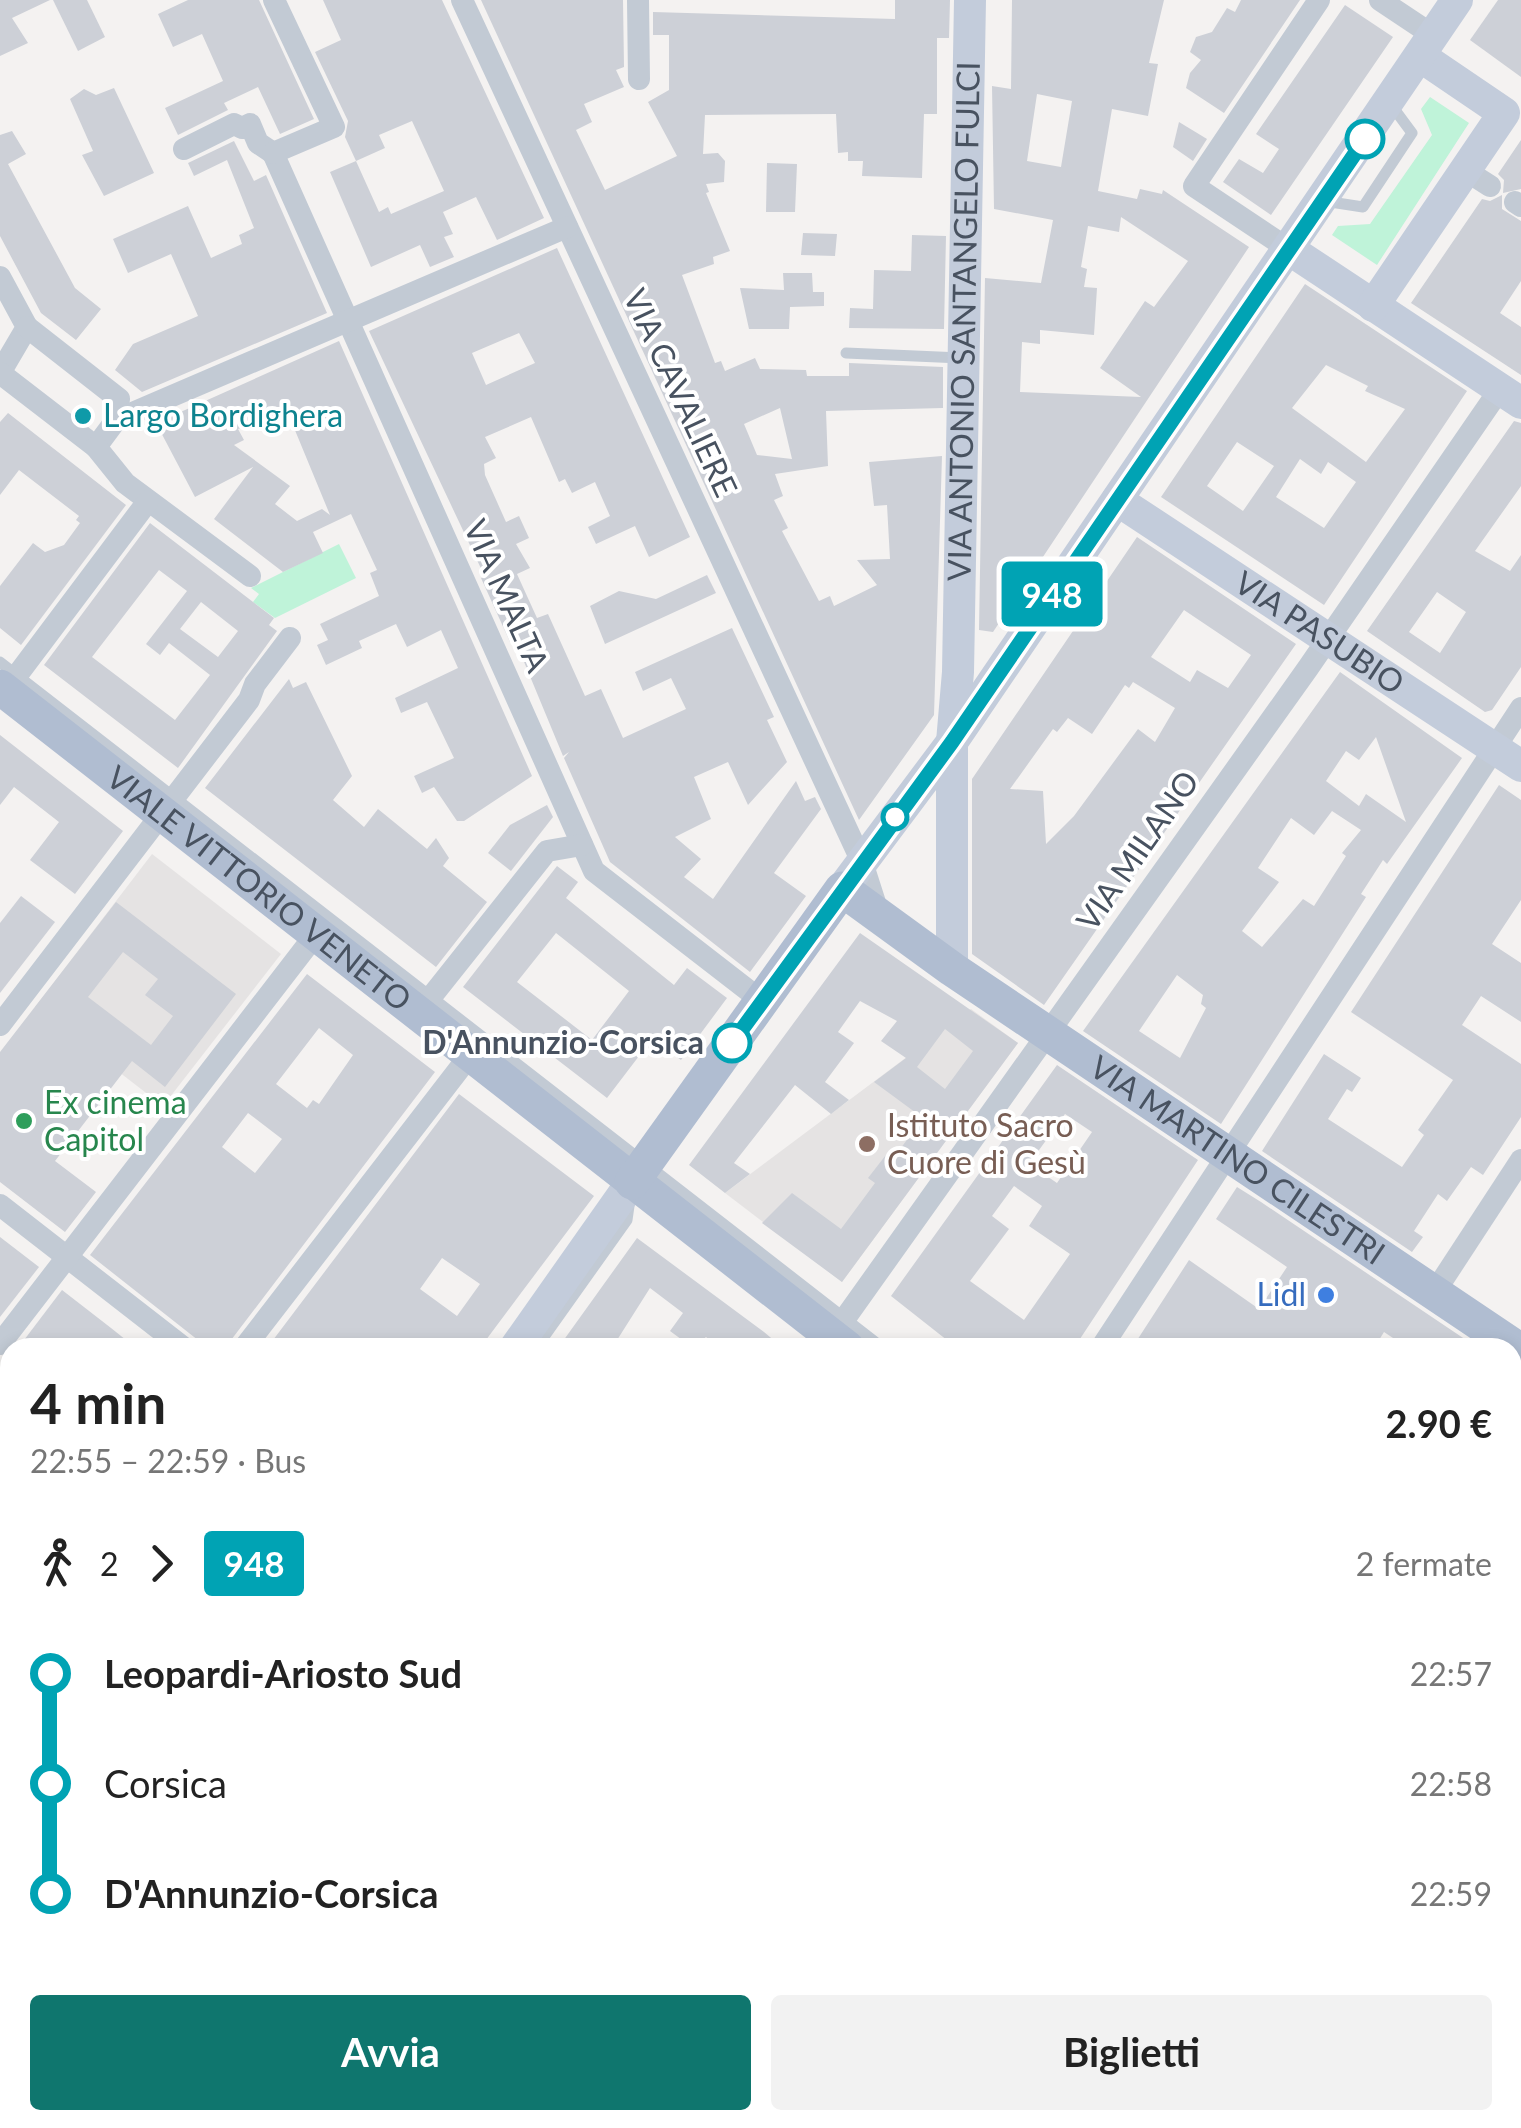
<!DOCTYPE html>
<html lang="it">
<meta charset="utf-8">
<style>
:root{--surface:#fff;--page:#f2f2f2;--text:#222;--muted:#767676;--accent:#0f766e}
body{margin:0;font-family:Lato,sans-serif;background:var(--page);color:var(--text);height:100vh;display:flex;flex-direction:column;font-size:38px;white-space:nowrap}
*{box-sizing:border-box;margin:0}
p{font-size:32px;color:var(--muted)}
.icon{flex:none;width:55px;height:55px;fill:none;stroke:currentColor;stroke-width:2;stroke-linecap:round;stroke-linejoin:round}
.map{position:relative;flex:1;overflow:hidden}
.panel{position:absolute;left:0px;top:1338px;width:1522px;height:792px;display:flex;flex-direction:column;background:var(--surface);border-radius:30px 30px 0 0;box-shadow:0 5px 15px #0003}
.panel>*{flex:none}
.badge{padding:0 20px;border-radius:8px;font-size:35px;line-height:65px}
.map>.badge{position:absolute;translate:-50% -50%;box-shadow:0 0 0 5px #fff}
.legs{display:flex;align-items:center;gap:15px;height:110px;padding:0 30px;font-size:32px}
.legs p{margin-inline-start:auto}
.headline{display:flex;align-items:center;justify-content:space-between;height:170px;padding:0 30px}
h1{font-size:55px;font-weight:700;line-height:75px}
.button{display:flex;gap:20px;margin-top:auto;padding:20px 30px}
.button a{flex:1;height:115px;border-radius:10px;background:var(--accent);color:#fff;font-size:40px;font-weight:700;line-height:115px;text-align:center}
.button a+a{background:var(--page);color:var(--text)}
ul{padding:0 30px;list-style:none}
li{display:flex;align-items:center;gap:35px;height:110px;font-size:38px}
li i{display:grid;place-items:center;width:15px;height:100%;margin:0 12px;background:currentColor}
li i::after{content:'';width:25px;height:25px;margin:-12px;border:8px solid;border-radius:50%;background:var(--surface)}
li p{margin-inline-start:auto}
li:first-child i{background:linear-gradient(#0000 50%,currentColor 0)}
li:last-child i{background:linear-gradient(currentColor 50%,#0000 0)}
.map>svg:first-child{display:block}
.education{fill:#e5e3e3}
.green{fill:#bff3d9}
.building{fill:#cdd0d7;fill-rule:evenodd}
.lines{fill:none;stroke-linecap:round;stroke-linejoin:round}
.path{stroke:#74d3b0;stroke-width:4;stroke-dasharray:8 5;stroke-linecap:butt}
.lane{stroke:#c2cad4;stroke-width:11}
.street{stroke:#c2cad4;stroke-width:22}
.secondary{stroke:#c3ccdb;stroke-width:32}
.primary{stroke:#b0bdd1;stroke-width:35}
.line-1-casing{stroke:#fff;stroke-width:22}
.line-1{stroke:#00a3b4;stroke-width:15}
.stop-1-dot{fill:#fff;stroke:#00a3b4;stroke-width:5}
.culture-dot{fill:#0f9aa8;stroke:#fff;stroke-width:4}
.leisure-dot{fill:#2e9e5b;stroke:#fff;stroke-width:4}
.education-dot{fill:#8d6e63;stroke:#fff;stroke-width:4}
.shop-dot{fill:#3f7fe0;stroke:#fff;stroke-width:4}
.labels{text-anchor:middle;stroke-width:8;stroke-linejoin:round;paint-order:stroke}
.street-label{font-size:32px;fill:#485260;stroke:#fff}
.culture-label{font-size:32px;fill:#0d838f;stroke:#fff;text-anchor:start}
.stop-label{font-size:32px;font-weight:bold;fill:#485260;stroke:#fff;text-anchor:end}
.leisure-label{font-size:32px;fill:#27864d;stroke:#fff;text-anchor:start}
.education-label{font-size:32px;fill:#785e54;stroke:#fff;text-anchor:start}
.shop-label{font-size:32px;fill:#366cbe;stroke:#fff;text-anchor:end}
</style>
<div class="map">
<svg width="1521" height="2128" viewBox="0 0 1521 2128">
<rect width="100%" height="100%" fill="#f4f2f1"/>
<g class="education">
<polygon points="152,854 281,954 163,1106 35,1007"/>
<polygon points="971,1009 1018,1043 842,1282 725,1193"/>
<polygon points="846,2120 1151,2120 1146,2128 841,2128"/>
</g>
<g class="green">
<polygon points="1430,97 1469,123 1377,265 1332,235 1338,226 1370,224 1432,135 1421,109"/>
<polygon points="339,544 356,578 275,618 253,602 259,594 251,588"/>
</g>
<g class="building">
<polygon points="0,0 50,0 12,18 28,43 0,56"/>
<polygon points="53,0 87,0 105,37 78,51"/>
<polygon points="188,0 259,0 314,119 280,134 258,87 224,103 228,110 178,135 165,108 223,81 202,34 173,47 158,14"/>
<path d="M323,0H442L544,218L497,240L476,197L443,212L453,234L444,237L454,257L430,267L420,245L371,267L330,172L356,161L345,137L348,121L315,52L341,40ZM412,121L444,191L391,214L388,207L379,212L356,161L385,148L379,135Z"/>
<path d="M481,0H623L624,67L616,70L624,87L584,104L592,122L576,130L605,190L677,156L648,102L669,90V35H653V12L895,19V0H950L949,38H937V114H924L922,178L862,176L863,161H848V152L838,153L836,114L705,115L703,154L718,153L725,161L724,182L706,184L709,192L706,193L730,251L713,257L714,264L682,275L715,363L721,361L725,371L755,358L760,369L806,370L807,376H849V363L943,367V408L826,411L828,466L775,474L783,496L774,500L788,528L782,531L819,601L830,596L834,606L877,585L857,560L890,559L887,505L874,506L869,462L942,456L934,715L859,820ZM780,408L792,459L757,455L744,424Z"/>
<path d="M1012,0H1164L1149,63L1158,64L1148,116L1112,109L1098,191L1137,199L1140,189L1162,194L1163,190L1249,247L993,632L979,630L985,278L1041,283L1053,220L994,209L992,86L1011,89ZM1037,94L1072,101L1061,167L1027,161ZM1121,217L1188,261L1154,307L1145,301L1100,368L1141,397L1020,392L1022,342L1040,344V330L1094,335L1097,288L1084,287L1087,269L1081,267L1088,226L1119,232Z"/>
<polygon points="1241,0 1300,0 1224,113 1186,88 1190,73 1201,60 1190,52 1196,37 1212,32 1227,8 1235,12"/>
<polygon points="1498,0 1521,0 1521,77 1470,40"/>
<polygon points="1345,5 1393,37 1271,215 1223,182 1239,159 1263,173 1279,149 1256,134"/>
<polygon points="114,88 154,173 104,196 82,155 93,151 70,99 84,89 96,95"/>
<polygon points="1179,122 1207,139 1193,161 1173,147"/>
<polygon points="12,131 26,154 8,164 75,288 101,309 76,340 41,313 0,236 0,135"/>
<polygon points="1521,140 1521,189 1503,193 1504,180 1498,174"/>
<polygon points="234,141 254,181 266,175 327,313 142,392 115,370 133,344 198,316 171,254 128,273 113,239 188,206 211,258 242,244 239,235 254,228 227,160 194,176 188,163"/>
<polygon points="767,163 797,164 795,212 766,212"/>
<polygon points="1502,195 1502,209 1521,221 1521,281 1500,313 1521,327 1521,375 1411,303 1482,199 1490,201"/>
<polygon points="803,233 837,234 835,256 801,255"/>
<polygon points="912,235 946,236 944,329 849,328 850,308 873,309 874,270 911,271"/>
<path d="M557,248L690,537L649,557L635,526L596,544L588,527L610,516L595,482L572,493L565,479L559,482L531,417L485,437L496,458L484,464L485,475L506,522L519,516L529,538L516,544L530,568L517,574L537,618L548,614L585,696L601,689L623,738L686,709L671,678L643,691L635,672L732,628L774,717L767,720L787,762L748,805L728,762L694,777L711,819L675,837L701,859L684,877L713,899L796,781L805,801L815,797L821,809L774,873L806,896L750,972L610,862L564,758L569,752L563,756L515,640L510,642L481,578L485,577L369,331ZM519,333L535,363L486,385L472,353Z"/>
<polygon points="783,273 812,273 813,292 824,292 824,306 790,307 789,329 749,329 740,288 784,290"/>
<path d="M1305,284L1467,391L1324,605L1161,497ZM1326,365L1368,386L1365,391L1405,409L1366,462L1292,408ZM1237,442L1274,466L1243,511L1207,486ZM1300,459L1321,474L1328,462L1356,482L1324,528L1276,497Z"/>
<path d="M339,341L532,776L464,821H457L434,787L422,793L414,776L454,758L427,702L401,713L395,698L458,668L441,630L407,647L396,624L359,641L362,648L326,665L317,645L328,640L320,624L379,596L370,573L377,570L351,514L313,532L323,553L283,572L214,519L253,467L195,497L156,423ZM276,416L281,428L292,423L330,515L322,509L297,521L275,504L290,486L234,445L244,440L238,429Z"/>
<polygon points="8,413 126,505 21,645 0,628 0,586 33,543 45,552 64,545 80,523 76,520 79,516 19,470 0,495 0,422"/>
<path d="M1514,421L1521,423V486L1475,551L1510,571L1521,555V667L1492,710L1485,712L1367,631ZM1437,592L1466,612L1440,653L1409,632Z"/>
<path d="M150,523L274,618L269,625L277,631L178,768L44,665ZM159,570L187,591L146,644L160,655L169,643L210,675L175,720L92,657ZM201,602L238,631L218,657L180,629Z"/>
<path d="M1137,537L1296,644L1044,1005L972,954V779ZM1184,610L1251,655L1228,688L1197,670L1190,682L1151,657ZM1133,682L1175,708L1155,742L1138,729L1074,816L1046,844L1043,791L1010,789L1053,729L1057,732L1068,718L1092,734L1125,685L1129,688Z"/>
<polygon points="707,575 716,593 605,644 590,606 619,591 656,599"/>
<path d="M1340,672L1462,758L1387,864L1383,860L1361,894L1366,897L1221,1124L1083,1031ZM1376,737L1406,822L1366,794L1359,806L1326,781L1346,751L1359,760ZM1332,811L1361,830L1342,853L1346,856L1314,906L1303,899L1262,947L1242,931L1279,882L1258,868L1291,818L1314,835ZM1177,975L1203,995L1201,1004L1206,1008L1180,1058L1139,1031Z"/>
<polygon points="289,679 293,688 306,682 352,776 333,800 364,827 378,809 427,849 436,838 449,858 443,866 487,902 436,967 205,788"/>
<polygon points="0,735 123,831 75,894 30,860 59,822 14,787 0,805"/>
<polygon points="1499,785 1521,800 1521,900 1492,944 1521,963 1521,1022 1481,996 1462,1025 1521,1064 1521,1117 1483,1175 1471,1167 1447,1201 1438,1194 1414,1231 1423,1237 1412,1252 1262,1151 1324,1054 1361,1078 1352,1092 1347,1089 1328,1119 1402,1167 1424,1135 1418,1130 1453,1080 1351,1012"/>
<polygon points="547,805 553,817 511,871 488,853 510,825"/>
<path d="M557,866L578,882L566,898L674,985L687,968L727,998L681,1060L652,1039L607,1098L463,987ZM556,933L629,991L592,1040L517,982Z"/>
<polygon points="21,896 55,922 0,993 0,923"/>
<path d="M116,902L236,994L165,1087L132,1061L55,1161L96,1192L65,1232L0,1182V1052ZM123,952L158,979L145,995L173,1016L151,1045L88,997Z"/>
<path d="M860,933L1018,1043L842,1282L762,1223L792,1193L841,1229L875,1183L868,1178L889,1151L895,1156L923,1118L874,1082L906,1058L881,1041L897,1021L860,1001L838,1032L854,1043L825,1082L849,1100L831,1114L795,1085L734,1163L750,1174L725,1193L689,1165ZM945,1029L973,1051L945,1089L917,1067Z"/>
<path d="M307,974L435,1072L225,1348H208L90,1255ZM319,1028L353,1055L319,1104L313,1100L307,1108L276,1084ZM248,1113L282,1139L255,1173L222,1147Z"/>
<path d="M1057,1065L1198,1160L1074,1348H957L891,1296ZM1065,1114L1092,1132L1057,1183L1029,1164ZM1014,1186L1042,1206L1029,1226L1070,1254L1024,1320L970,1281L1009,1229L992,1216Z"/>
<path d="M459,1094L594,1196L521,1293L480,1348H332L322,1340L317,1348H267ZM442,1258L480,1284L457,1316L420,1289Z"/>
<polygon points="1237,1187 1261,1202 1478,1348 1408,1348 1384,1332 1374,1348 1132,1348 1189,1260 1259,1309 1287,1267 1216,1219"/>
<polygon points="0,1237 39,1267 0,1317"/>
<polygon points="637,1238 764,1332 783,1348 719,1348 706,1337 693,1348 670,1331 683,1313 650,1288 612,1348 558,1348"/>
<polygon points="62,1290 111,1328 136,1348 18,1348"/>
</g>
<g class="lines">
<polyline class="path" points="896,2128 901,2120"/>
<g class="lane">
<polyline points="1324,201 1363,207 1412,133 1392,106"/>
<polyline points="846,353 961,358"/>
<polyline points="0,662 883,1348"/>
<polyline points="536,1348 627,1220 629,1206"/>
<polyline points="1132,2120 1144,2128"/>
</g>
<g class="street">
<polyline points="462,0 862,862 879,915"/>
<polyline points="638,0 639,79"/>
<polyline points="1380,0 1434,36"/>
<polyline points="184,149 234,124 242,128 250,124 258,143 273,153"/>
<polyline points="273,153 594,871 762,1001"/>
<polyline points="273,153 334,127 274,0"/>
<polyline points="1465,170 1490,186"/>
<polyline points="1515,202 1521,206"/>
<polyline points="1290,250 1194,186 1319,0"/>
<polyline points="0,277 27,327 0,373"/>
<polyline points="0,373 96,447 116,420 119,399 27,327"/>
<polyline points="116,420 567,227"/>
<polyline points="96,447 125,483 250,576"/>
<polyline points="0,698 148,501"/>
<polyline points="431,997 547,851 582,845"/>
<polyline points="0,1025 249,700 255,684 290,638"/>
<polyline points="0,1205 184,1348"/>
<polyline points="1434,1293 1521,1160"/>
<polyline points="0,1344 316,934"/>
<polyline points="826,1345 1308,668 1500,389"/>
<polyline points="244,1348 470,1055"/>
<polyline points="1101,1348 1521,708"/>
<polyline points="0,1542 10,1549"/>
<polyline points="0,1737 10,1737"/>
<polyline points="1512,1767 1521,1754"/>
<polyline points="307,2120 320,2128"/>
<polyline points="1326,2120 1338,2128"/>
<polyline points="264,2128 270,2120"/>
<polyline points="583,2128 589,2120"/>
<polyline points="816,2128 821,2120"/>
<polyline points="1173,2128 1178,2120"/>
<polyline points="1276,2128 1282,2120"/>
</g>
<g class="secondary">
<polyline points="1290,250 1521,403"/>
<polyline points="1373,306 1504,113 1420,56"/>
<path id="s1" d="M1117,500L1521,766"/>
<polyline points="842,889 952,742 1457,0"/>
<path id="s2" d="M952,969V742L958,672L970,0"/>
<polyline points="515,1348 632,1182"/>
<polyline points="1512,1560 1521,1556"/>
<polyline points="1512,1602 1521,1607"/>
<polyline points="0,1948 10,1949"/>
<polyline points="0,2064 10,2050"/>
</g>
<g class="primary">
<path id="s3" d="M0,687L847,1348"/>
<path id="s4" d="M632,1182L842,889L952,969L1521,1351"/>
<polyline points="1512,1695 1521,1682"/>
<polyline points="1512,1856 1521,1863"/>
<polyline points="1227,2128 1232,2120"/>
</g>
</g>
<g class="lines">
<defs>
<polyline id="line-1" points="732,1043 952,742 1365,139"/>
</defs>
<use href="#line-1" class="line-1-casing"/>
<use href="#line-1" class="line-1"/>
</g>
<g class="stop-1-dot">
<circle cx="1365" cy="139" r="18"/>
<circle cx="895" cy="817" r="12"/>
<circle cx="732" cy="1043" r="18"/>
</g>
<circle class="culture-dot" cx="83" cy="416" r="10"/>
<circle class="leisure-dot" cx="24" cy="1121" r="10"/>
<circle class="education-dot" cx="867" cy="1144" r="10"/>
<circle class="shop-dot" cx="1326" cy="1295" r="10"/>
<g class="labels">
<g class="street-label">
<text dy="11" stroke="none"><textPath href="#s2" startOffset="648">VIA ANTONIO SANTANGELO FULCI</textPath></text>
<text transform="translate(680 393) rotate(65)" y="11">VIA CAVALIERE</text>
<text transform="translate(506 596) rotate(66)" y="11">VIA MALTA</text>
<text dy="11" stroke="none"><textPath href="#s1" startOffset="242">VIA PASUBIO</textPath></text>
<text transform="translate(1138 851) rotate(-55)" y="11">VIA MILANO</text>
<text dy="11" stroke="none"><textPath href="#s3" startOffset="328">VIALE VITTORIO VENETO</textPath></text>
<text dy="11" stroke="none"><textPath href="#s4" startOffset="840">VIA MARTINO CILESTRI</textPath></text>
</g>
<g class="culture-label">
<text x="103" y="427">Largo Bordighera</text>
</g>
<g class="stop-label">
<text x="704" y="1054">D'Annunzio-Corsica</text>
</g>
<g class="leisure-label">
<text x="44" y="1114">Ex cinema<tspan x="44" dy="37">Capitol</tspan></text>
</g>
<g class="education-label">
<text x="887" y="1137">Istituto Sacro<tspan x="887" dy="37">Cuore di Gesù</tspan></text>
</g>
<g class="shop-label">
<text x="1306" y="1306">Lidl</text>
</g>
</g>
</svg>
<b class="badge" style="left:1052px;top:594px;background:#00a3b4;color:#fff">948</b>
<section class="panel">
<div class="headline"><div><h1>4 min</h1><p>22:55 – 22:59 · Bus</p></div><b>2.90 €</b></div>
<div class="legs"><svg class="icon" aria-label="walk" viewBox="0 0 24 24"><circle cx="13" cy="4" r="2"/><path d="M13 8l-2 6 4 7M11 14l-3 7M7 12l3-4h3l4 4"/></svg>2<svg class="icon" aria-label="forward" viewBox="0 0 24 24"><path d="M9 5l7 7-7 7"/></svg><b class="badge" style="background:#00a3b4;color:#fff">948</b><p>2 fermate</p></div>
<ul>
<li><i style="color:#00a3b4"></i><b>Leopardi-Ariosto Sud</b><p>22:57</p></li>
<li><i style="color:#00a3b4"></i><span>Corsica</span><p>22:58</p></li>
<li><i style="color:#00a3b4"></i><b>D'Annunzio-Corsica</b><p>22:59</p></li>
</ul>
<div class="button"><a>Avvia</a><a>Biglietti</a></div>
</section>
</div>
